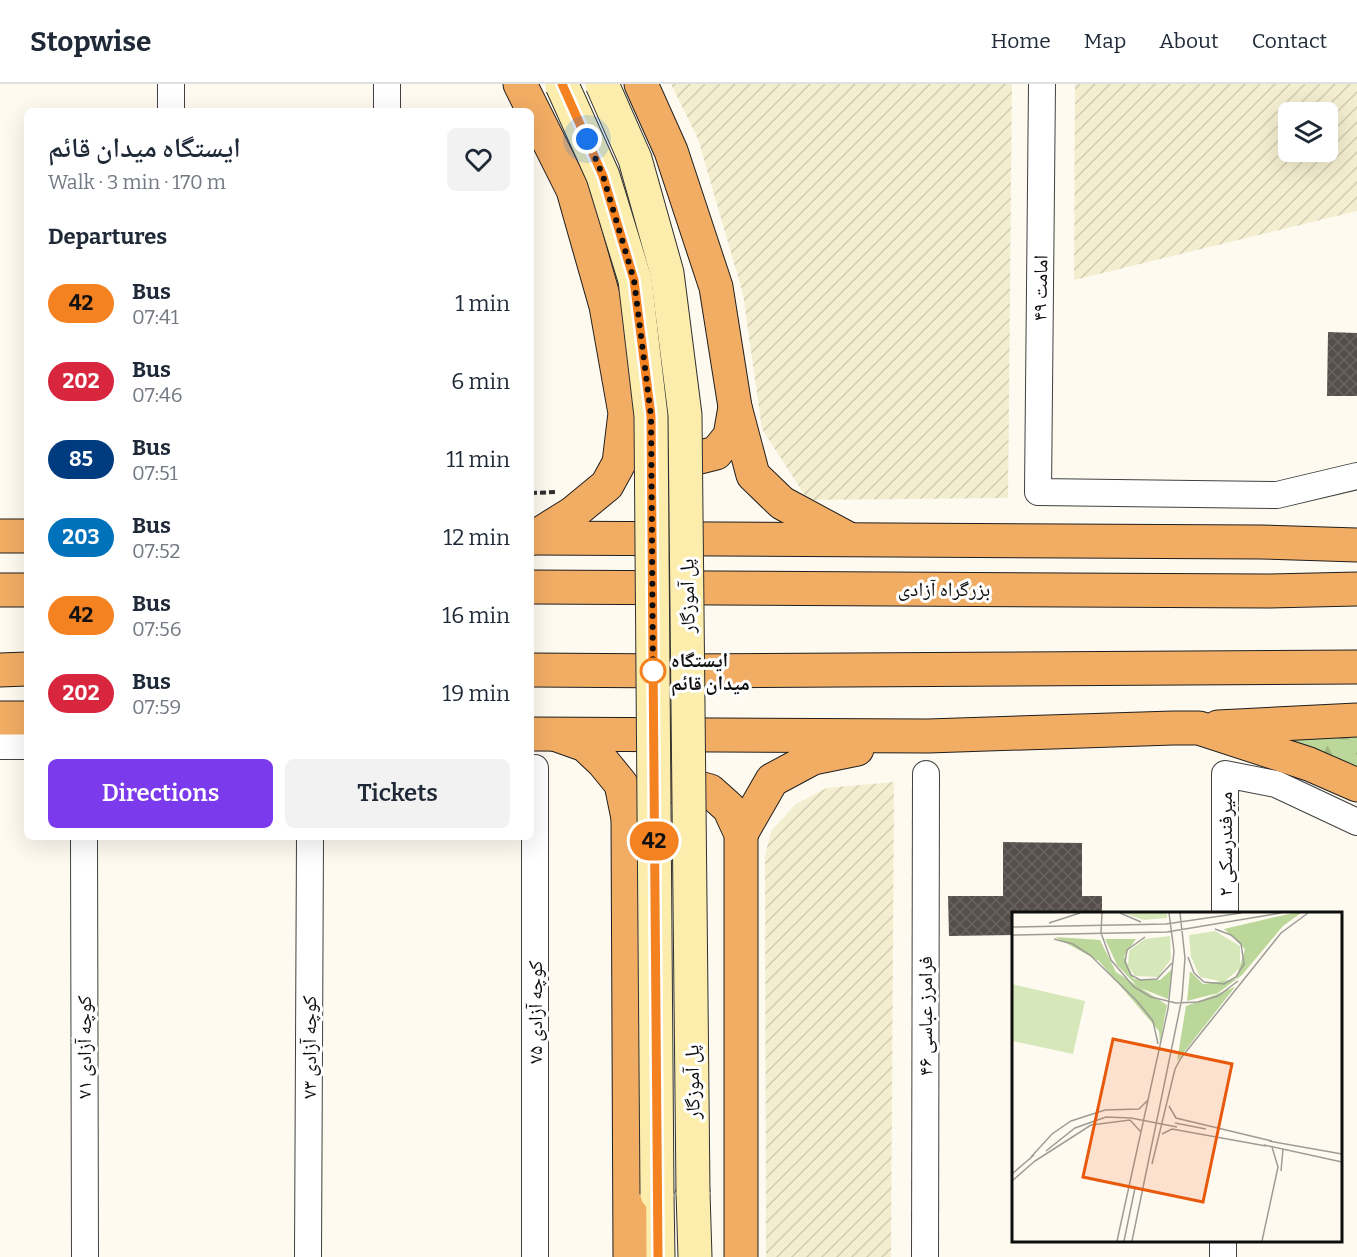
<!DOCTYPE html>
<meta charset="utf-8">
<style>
:root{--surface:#fff;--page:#f2f2f3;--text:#1f2937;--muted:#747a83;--line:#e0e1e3;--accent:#7c3aed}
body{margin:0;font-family:Bitter,"Noto Naskh Arabic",serif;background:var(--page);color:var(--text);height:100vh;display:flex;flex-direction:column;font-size:22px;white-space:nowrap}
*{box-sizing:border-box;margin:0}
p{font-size:20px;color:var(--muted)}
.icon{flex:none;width:33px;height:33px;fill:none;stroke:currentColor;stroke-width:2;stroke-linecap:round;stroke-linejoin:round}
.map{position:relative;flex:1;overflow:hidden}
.details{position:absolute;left:24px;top:24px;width:510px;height:732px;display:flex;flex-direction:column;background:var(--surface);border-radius:9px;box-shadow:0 6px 24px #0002}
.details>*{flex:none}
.badge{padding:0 12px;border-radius:20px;font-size:21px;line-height:39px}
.fabs{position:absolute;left:1278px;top:18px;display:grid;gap:12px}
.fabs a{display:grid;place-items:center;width:60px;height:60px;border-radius:9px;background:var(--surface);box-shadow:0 6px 24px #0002;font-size:30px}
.you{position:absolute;width:30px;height:30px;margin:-15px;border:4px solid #fff;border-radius:50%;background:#1a73e8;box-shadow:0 0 0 9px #1a73e833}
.map>.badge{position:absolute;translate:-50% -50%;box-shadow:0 0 0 3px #fff}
h2{padding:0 24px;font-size:22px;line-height:54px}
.round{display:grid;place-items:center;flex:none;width:63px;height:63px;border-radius:9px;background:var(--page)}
.head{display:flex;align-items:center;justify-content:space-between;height:102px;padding:0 24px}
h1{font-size:28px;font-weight:600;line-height:45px}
.action{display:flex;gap:12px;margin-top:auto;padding:12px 24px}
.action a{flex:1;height:69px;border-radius:9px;background:var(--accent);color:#fff;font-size:24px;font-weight:600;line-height:69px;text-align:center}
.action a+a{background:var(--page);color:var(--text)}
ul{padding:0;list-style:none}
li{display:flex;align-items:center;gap:18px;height:78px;padding:0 24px}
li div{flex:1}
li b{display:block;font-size:22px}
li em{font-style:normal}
li .badge{min-width:66px;font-weight:700;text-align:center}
header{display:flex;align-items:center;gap:36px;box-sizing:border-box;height:84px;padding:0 30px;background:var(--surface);border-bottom:2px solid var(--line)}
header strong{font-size:28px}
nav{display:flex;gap:33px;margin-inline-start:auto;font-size:21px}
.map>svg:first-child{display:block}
.farmland{fill:url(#farmland-furrows);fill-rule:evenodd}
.forest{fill:url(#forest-firs)}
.building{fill:url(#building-cross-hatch)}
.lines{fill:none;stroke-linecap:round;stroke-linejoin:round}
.minor-casing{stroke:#414141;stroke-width:28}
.secondary-casing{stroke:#303030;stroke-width:35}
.trunk-casing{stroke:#1f1f1f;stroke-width:35}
.path{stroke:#303030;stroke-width:4;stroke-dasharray:6 3;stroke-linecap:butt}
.minor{stroke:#fff;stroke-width:26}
.secondary{stroke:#fcedad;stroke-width:33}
.trunk{stroke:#f2ad64;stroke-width:33}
.secondary-bridge-casing{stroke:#303030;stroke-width:35;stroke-linecap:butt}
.secondary-bridge{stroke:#fcedad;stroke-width:33}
.line-casing{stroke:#fff;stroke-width:14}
.line{stroke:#f58220;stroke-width:9}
.walk{stroke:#0e0e0e;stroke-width:6;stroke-dasharray:0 10.8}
.stop-dot{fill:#fff;stroke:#f58220;stroke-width:3}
.labels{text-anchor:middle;stroke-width:6;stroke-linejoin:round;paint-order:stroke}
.street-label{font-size:20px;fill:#0e0e0e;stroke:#fff}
.stop-label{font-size:20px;font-weight:bold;fill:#0e0e0e;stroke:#fff;text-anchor:start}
.inset-road{fill:none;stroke:#9e9c96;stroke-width:1.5}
.view{fill:#e8590c;fill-opacity:0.15;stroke:#e8590c;stroke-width:3}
.inset-edge{fill:none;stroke:#0e0e0e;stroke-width:3}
</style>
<header>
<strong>Stopwise</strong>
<nav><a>Home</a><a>Map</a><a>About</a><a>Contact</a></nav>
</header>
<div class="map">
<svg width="1357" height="1173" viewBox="0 0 1357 1173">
<defs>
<pattern id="farmland-furrows" width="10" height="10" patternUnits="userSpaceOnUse" patternTransform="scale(1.5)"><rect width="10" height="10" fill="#f4eed0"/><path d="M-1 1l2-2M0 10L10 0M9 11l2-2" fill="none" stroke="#d0cbb1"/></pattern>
<pattern id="forest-firs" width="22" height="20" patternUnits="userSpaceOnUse" patternTransform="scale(1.5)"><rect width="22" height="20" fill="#bbd89a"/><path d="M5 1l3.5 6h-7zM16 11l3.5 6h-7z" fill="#a0b884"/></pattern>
<pattern id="building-cross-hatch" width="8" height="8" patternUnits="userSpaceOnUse" patternTransform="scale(1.5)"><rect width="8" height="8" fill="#564e4b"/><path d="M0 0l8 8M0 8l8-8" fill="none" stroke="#696361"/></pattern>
</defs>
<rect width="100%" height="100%" fill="#fefaf0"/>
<g class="farmland">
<polygon points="671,0 1012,0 1008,414 808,416 762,345 743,210 698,55"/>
<path d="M1075,0H1357V127L1074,196ZM1288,28H1328V68H1288Z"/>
<polygon points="894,698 891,1173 766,1173 765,772 771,747 796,720 827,704"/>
</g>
<polygon class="forest" points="1357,647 1357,684 1275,650"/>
<g class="building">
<polygon points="1328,248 1357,249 1357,312 1327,312"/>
<polygon points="1003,758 1082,759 1082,812 1102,812 1102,830 1014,830 1014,851 949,852 948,812 1003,812"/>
</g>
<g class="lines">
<defs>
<g id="minor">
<polyline points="1042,0 1038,408 1277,411 1357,392"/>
<polyline points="171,27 171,0"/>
<polyline points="387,27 387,0"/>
<polyline points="0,662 27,662"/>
<polyline points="84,753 85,1173"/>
<polyline points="1225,830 1225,690 1276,700 1357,738"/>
<polyline points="308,1173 310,753"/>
<polyline points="535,1173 535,684"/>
<polyline points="925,1173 926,690"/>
<polyline points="1223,1173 1223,1156"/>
</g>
<g id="secondary">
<polyline points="693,1108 695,1173"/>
<polyline points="657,1110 658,1173"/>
</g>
<g id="trunk">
<polyline points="520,0 573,106 606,222 625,329 619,379 607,401 573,429 533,454"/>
<polyline points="641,0 671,67 716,203 735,323 753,391 782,419 847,454"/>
<polyline points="630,354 641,368 667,376 692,375 716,369 730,352 735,323"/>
<polyline points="0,452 27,452"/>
<polyline points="531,454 1261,458 1357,461"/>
<polyline points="531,503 1268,507 1357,505"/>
<polyline points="0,506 27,506"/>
<polyline points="0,586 27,585"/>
<polyline points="531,586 677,587 1357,583"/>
<polyline points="0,634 27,634"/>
<polyline points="1218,643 1357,636"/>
<polyline points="531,650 928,652 1173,644 1199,644 1309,680 1357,701"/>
<polyline points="557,651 585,661 603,678 621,700 628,734 630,1173"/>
<polyline points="628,734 638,719 659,704 685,700 710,707 729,724 741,750 741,1173"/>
<polyline points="741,750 772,696 813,674 857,665"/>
</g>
</defs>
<use href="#minor" class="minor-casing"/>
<use href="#secondary" class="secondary-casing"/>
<use href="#trunk" class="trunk-casing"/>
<polyline class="path" points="531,409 556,408"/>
<use href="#minor" class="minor"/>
<use href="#secondary" class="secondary"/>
<use href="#trunk" class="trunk"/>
<defs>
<g id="secondary-bridge">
<polyline points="602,0 635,75 667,189 685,331 693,1108"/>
<polyline points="562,1 603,92 635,196 651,332 657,1110"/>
</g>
</defs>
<use href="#secondary-bridge" class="secondary-bridge-casing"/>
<use href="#secondary-bridge" class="secondary-bridge"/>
</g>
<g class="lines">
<defs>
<polyline id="line" points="562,0 603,92 634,196 651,332 658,1173"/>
</defs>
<use href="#line" class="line-casing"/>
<use href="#line" class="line"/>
<polyline class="walk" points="587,55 603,92 634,196 651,332 653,591 653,587"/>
</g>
<circle class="stop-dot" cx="653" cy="587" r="12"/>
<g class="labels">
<g class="street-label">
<text transform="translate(1040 204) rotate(-89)" y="7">امامت ۴۹</text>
<text x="944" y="512">بزرگراه آزادی</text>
<text transform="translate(687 512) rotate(-91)" y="7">پل آموزگار</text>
<text transform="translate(1225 760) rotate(-90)" y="7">میرفندرسکی ۲</text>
<text transform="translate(535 928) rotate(-90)" y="7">کوچه آزادی ۷۵</text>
<text transform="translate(925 932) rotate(-90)" y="7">فرامرز عباسی ۴۶</text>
<text transform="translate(84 963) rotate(-90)" y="7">کوچه آزادی ۷۱</text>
<text transform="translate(309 963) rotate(-90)" y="7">کوچه آزادی ۷۳</text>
<text transform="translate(692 998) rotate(-91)" y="7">پل آموزگار</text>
</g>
<g class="stop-label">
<text x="671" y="583">ایستگاه<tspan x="671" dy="23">میدان قائم</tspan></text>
</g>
</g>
<g transform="translate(1012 828)">
<rect width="330" height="330" fill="#fefaf0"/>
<path d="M111,1H155V6L132,8ZM203,19L228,34V56L212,70L188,65L179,45L177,23ZM158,24L159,47L146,65L123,64L116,53L117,39L133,27ZM0,72L73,89L61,142L0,129Z" fill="#d6e8ba"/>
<path d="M281,1H289L271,14L230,63L206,81L175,89L178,59L191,72L224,67L233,37L212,17ZM43,25L88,28L104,60L155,93L148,131L147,119L87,49ZM93,27H124L112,44L122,67L148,68L160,57L156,87L126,75L105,53ZM223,75L165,149L174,94Z" fill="#bbd89a"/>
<path class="inset-road" d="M90,1L89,21L99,48L122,75L139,85L164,91L186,90L206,84L226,69M108,1L129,10M37,11L68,1M0,15L154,12L229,1M0,23L155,20L269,1M133,25L115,38L113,50L119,63L128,68L145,67L160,51M42,27L61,32L78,43L125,89L141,109L146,132M176,45L182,61L192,70L212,72L224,65L232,52L229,32L219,23L203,17M157,194L164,206L260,229M163,211L194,217M150,222L160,217L254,234M257,229L330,242M252,233L330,250M34,239L63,216L94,205L119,206L165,215M19,245L40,222L59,209L93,198L127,197L136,188M23,249L79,213L118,208L129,220M140,252L163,157L169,146L269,21L296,1M269,259L271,237M0,262L22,243M0,269L24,248M105,329L156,97L162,39L157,1M112,329L123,276M120,329L170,86L173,46L168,1M250,329L266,255L260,235"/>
<path class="view" d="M101,127L220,152L191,290L71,265Z"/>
<rect width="330" height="330" class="inset-edge"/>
</g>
</svg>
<div class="fabs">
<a><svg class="icon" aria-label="layers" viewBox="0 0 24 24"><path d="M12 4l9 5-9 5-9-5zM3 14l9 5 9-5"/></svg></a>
</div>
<div class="you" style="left:587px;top:55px"></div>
<b class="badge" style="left:654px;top:757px;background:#f58220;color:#111">42</b>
<section class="details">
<div class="head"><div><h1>ایستگاه میدان قائم</h1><p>Walk · 3 min · 170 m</p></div><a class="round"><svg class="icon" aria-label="heart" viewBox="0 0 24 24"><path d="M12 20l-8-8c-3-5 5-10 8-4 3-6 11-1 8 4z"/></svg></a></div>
<h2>Departures</h2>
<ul>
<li><span class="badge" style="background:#f58220;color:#111">42</span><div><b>Bus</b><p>07:41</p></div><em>1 min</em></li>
<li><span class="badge" style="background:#d7263d;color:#fff">202</span><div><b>Bus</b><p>07:46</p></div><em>6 min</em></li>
<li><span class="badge" style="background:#003b80;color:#fff">85</span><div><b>Bus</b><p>07:51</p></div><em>11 min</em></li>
<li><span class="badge" style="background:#0072bc;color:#fff">203</span><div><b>Bus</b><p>07:52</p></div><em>12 min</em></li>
<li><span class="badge" style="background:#f58220;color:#111">42</span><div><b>Bus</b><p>07:56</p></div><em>16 min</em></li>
<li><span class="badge" style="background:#d7263d;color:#fff">202</span><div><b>Bus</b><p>07:59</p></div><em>19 min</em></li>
</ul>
<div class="action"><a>Directions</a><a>Tickets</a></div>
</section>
</div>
